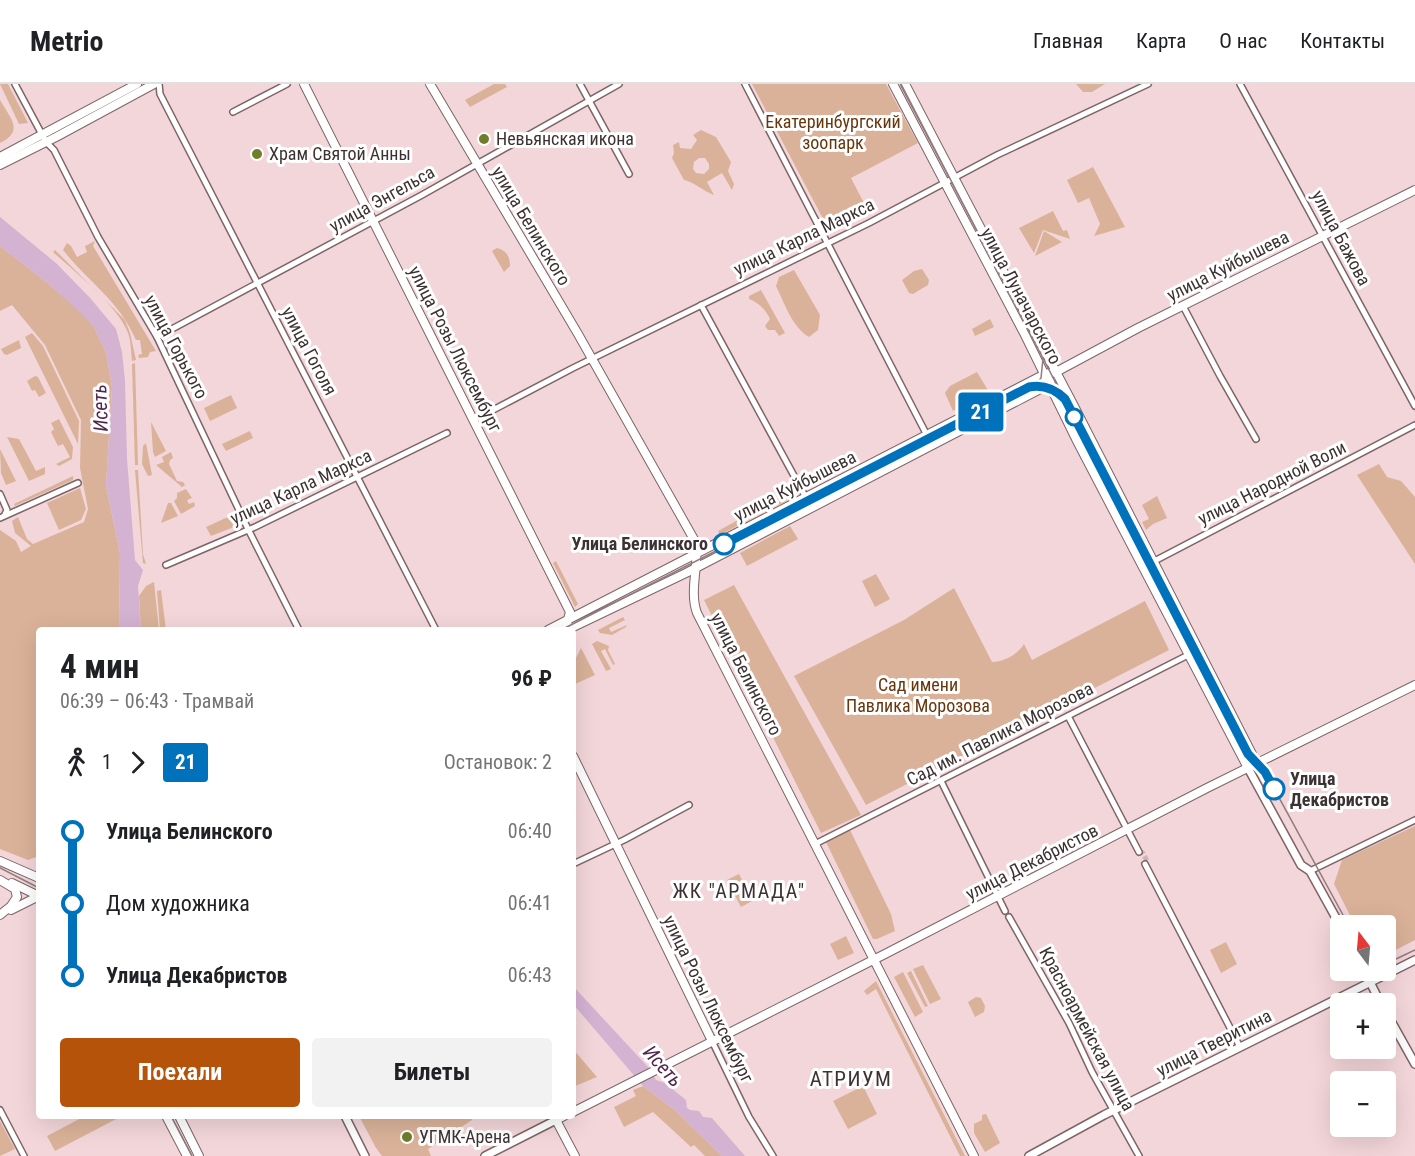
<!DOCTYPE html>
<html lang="ru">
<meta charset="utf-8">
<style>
:root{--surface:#fff;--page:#f2f2f2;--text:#202124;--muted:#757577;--line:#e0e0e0;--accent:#b45309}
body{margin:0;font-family:"Roboto Condensed",sans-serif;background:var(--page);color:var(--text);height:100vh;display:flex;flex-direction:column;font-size:22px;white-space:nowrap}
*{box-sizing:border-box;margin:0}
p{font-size:20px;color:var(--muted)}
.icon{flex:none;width:33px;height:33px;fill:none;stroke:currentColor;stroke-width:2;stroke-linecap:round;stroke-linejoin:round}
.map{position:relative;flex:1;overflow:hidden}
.side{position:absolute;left:36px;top:543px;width:540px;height:492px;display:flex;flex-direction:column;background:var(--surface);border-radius:6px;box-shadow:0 6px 24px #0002}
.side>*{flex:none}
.badge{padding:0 12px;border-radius:4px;font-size:21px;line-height:39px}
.needle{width:39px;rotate:344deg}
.controls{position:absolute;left:1330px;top:831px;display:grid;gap:12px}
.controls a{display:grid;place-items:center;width:66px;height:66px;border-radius:6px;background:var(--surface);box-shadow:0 6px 24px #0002;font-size:30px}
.map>.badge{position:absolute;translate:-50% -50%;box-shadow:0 0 0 3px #fff}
.legs{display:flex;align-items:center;gap:9px;height:66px;padding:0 24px;font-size:20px}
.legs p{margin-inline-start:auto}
.overview{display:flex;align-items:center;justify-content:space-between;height:102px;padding:0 24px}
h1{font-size:33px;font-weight:700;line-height:45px}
.primary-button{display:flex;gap:12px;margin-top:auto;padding:12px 24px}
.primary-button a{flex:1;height:69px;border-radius:6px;background:var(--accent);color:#fff;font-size:24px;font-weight:700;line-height:69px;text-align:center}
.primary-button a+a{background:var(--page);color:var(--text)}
ul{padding:0 24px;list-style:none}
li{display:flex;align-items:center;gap:21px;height:72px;font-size:22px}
li i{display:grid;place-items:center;width:9px;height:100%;margin:0 8px;background:currentColor}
li i::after{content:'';width:15px;height:15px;margin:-8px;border:4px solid;border-radius:50%;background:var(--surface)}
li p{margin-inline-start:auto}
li:first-child i{background:linear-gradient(#0000 50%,currentColor 0)}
li:last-child i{background:linear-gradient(currentColor 50%,#0000 0)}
header{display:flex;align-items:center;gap:36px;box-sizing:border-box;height:84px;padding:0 30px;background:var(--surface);border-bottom:2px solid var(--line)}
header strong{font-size:28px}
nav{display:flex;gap:33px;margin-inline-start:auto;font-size:21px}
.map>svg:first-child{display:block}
.green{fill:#dab299;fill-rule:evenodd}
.water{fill:#d4b2d2}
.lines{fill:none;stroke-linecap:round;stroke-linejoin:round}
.minor-tunnel{stroke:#cfb5b8;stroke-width:5;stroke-dasharray:5 2.5;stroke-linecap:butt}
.minor-casing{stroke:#7d6466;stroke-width:8}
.tertiary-casing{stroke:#7d6466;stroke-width:10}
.secondary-casing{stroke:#7d6466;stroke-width:10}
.minor{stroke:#fff;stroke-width:5}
.tertiary{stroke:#fff;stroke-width:7}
.secondary{stroke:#fff;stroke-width:8}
.tram{stroke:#907c7e;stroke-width:1.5}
.line-1-casing{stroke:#fff;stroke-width:14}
.line-1{stroke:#0072bc;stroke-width:9}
.poi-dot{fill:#707d2a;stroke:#fff;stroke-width:2}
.stop-1-dot{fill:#fff;stroke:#0072bc;stroke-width:3}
.labels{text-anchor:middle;stroke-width:6;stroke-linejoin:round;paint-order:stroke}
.park-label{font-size:18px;fill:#68360d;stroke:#fff}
.poi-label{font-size:18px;fill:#3d3233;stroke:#fff;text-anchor:start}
.street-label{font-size:18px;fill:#3d3233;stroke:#fff}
.stop-label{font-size:18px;font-weight:bold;fill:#3d3233;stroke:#fff;text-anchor:end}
.water-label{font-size:20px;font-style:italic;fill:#50254e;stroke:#fff}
.neighbourhood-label{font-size:20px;letter-spacing:1.5px;fill:#3d3233;stroke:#fff}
.quarter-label{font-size:21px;letter-spacing:1.5px;fill:#3d3233;stroke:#fff}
</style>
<header>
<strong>Metrio</strong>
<nav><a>Главная</a><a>Карта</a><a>О нас</a><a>Контакты</a></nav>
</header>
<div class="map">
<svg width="1415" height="1072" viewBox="0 0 1415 1072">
<rect width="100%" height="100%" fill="#f3d6d9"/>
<g class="green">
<polygon points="0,0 8,0 28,39 19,40"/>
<polygon points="494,0 505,0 507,3 470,23 465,16"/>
<polygon points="752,0 886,0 918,59 851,94 866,123 855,129 857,133 830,148"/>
<polygon points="1076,0 1105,0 1092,8 1083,8"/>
<path d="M0,16C10,34 25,47 0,59Z"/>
<path d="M701,46L716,53L731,78L728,87L734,100L732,106L722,89L707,98L714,111C703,107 696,99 684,96L672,74L674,69L673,61L679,58L680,64L691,65L697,56L693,51ZM699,74H705L709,80V85L704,90L696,89L693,85L694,78Z"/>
<polygon points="1093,83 1125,143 1094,152 1100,140 1089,114 1078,119 1067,96"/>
<polygon points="1053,127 1063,147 1067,146 1070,155 1043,146 1034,169 1019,144"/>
<polygon points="1044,147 1062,158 1035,172"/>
<path d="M95,157L93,162L156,267L150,268L148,273L139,274L138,271L142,270L140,256H136C118,215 89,199 63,166L67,159L71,162L77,173L87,168L85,162Z"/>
<polygon points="0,162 50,201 83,230 94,243 106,268 112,303 106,402 120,469 119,546 39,546 39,772 28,776 0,765 0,446 16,457 21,468 31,462 15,449 12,437 18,433 27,455 33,460 84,438 88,425 80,384 81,336 45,261 12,221 0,227"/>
<path d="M497,164C506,166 510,172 510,182L504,188L492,167Z"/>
<path d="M55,166L125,236L130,249L136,276L132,277C131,268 131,257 128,249C119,223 74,187 53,168Z"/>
<polygon points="922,185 929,196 928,201 913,210 909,209 902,196 914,187"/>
<path d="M794,186L820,231L818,246L809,253C792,243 785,220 776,202L779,193Z"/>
<path d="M761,206L785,249L779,252L775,246H768L765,242L770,235C765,225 759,219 749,215V212Z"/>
<polygon points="990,235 994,243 975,252 972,245"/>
<polygon points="32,249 43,262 79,337 78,360 25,253"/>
<polygon points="19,256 21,264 7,271 4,270 1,265"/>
<polygon points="135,279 138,381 135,381 132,280"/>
<polygon points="977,288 989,308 953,327 945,309 950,302"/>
<polygon points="35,292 38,293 46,309 39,313 35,306 32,307 27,297"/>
<polygon points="231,311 237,324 210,337 204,324"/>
<polygon points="59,335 73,363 72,375 59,382 56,380 70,373 63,360 58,362 51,348 54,345 51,339"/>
<polygon points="151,338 166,367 155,373 153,368"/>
<polygon points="250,347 253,354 226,367 222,360"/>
<polygon points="7,353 19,355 36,387 45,383 45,390 29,397"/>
<polygon points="146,359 152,391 148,392 142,380 143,362"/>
<polygon points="0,365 16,397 6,401 1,389"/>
<polygon points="171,368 173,374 170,376 169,380 177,397 183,398 185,401 182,403 156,381 164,378 162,373"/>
<polygon points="1379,380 1387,393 1401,397 1415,413 1415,480 1357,391"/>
<polygon points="135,386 138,386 143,470 146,480 143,479"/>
<polygon points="73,392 73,396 15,422 14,420"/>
<polygon points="80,404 86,425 81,436 59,446 47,419"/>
<polygon points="186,405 192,414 187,416 189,420 194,418 195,422 181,430 174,417 177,414 177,409"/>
<polygon points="790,407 793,410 785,418 764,427 763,423"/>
<polygon points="1157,412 1167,434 1153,440 1146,446 1142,438 1149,435 1142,421"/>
<polygon points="168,419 171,419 178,432 161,439"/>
<polygon points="749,430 752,434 720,451 718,447"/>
<polygon points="230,432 234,443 211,452 206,443"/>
<polygon points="790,442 798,455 747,482 740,469"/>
<polygon points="556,477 578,520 575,523 553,479"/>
<polygon points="876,490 890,515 875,523 862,497"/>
<polygon points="154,498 159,546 141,546 139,512 146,502"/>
<polygon points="734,501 861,731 821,749 704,516"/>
<path d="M954,504L992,578C1004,578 1018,570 1024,560L1032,576L1145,517L1169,566L866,721L794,592L904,536Z"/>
<polygon points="161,506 166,546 160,546 157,507"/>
<polygon points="623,533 625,536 609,544 611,548 627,541 626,543 612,551 600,549 598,546"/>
<polygon points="597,557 609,562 608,566 615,580 613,581 605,565 601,567 611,585 606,587 592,560"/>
<polygon points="581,564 595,591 573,601 573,580"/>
<polygon points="1415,742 1415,856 1386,871 1386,842 1355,841 1334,800 1342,776"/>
<polygon points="850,746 891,830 895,847 877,855 873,855 826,758"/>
<polygon points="739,790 752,817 741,823 727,796"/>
<polygon points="846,852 854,869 838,876 830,860"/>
<polygon points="1226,858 1237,880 1221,889 1210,866"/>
<polygon points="923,881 941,915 930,920 913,885"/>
<polygon points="911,887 928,922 925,923 907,889"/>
<polygon points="903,888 923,928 915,933 894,893"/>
<polygon points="876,897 965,1072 960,1072 876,905 867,911 864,907"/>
<polygon points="976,913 981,914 985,922 984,928 975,933 968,918"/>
<polygon points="573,965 597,993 573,1003"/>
<polygon points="643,1002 676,1027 722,1072 705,1072 694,1061 691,1063 653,1028 624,1043 614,1023 636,1012 633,1006"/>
<polygon points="863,1002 877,1030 848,1045 833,1017"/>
<polygon points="986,1030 1000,1059 985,1068 974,1049 974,1040 982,1036 982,1031"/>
<polygon points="85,1032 122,1032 55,1067 47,1052"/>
<polygon points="359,1032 471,1032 472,1036 428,1065 431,1072 382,1072 376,1064"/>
<polygon points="0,1037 15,1065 0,1072"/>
</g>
<g class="water">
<polygon points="0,133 57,180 91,215 116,245 122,268 125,297 127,375 135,476 143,486 138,502 141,546 119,546 120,469 106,402 112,303 106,268 94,243 83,231 50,201 0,162"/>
<polygon points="573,902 648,983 656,996 665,999 686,1016 687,1024 690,1026 699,1027 703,1033 712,1034 745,1072 722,1072 676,1027 643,1002 573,920"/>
</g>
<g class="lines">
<polyline class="minor-tunnel" points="1139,768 1143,769 1147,777 1145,780"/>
<defs>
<g id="minor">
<polyline points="15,0 46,58 54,66 98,153 157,253 248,445 299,546"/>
<polyline points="159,0 160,10 436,546"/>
<polyline points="580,0 629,90"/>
<polyline points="745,0 932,361"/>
<polyline points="1240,0 1415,322"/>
<polyline points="233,28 287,0"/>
<polyline points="701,221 811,423"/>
<polyline points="1183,222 1220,292 1256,355"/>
<polyline points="157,253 422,111 619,0"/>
<polyline points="474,336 573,284 869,139 997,71 1148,0"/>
<polyline points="0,410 7,426 5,430"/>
<polyline points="0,434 78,399"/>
<polyline points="166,481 255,443 447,349"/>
<polyline points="1143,483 1415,341"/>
<polyline points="1068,632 1139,768"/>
<polyline points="941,697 1005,827"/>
<polyline points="815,760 1198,566"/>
<polyline points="573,780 624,756 689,721"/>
<polyline points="1145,780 1240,963"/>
<polyline points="1310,787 1415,736"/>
<polyline points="1009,833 1069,939 1092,988 1139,1072"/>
<polyline points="712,957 749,1033 773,1072"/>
<polyline points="0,1026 24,1072"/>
</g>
<g id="tertiary">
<polyline points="1248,684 1301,781 1310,787 1341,843"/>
<polyline points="1364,886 1381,920"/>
<polyline points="1386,928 1415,980"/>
<polyline points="345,1032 365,1072"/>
<polyline points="485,1072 556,1036"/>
<polyline points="1029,1072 1104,1031 1415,876"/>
</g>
<g id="secondary">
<polyline points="304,0 570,528 565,546"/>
<path d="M430,0L578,250L696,459C699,482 689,507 697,529L974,1072"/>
<polyline points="893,0 1025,251 1078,359 1248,684"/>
<polyline points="905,0 1074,322 1252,670 1253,682"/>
<polyline points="0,73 137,0"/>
<polyline points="0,81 56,53 154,0"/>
<polyline points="548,546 1045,290 1056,288 1138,244 1415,106"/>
<polyline points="567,546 686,489 1050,300 1051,297"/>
<polyline points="573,672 712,957"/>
<polyline points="0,777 39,794"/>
<polyline points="0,796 15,805 17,813 11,822 0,831"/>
<polyline points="12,799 39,812"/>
<polyline points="11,826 39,812"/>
<polyline points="573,1028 885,870 1207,704 1415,601"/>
<polyline points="166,1032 187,1072"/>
<polyline points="179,1032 199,1072"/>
<polyline points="564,1032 556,1036 575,1072"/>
</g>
</defs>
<use href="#minor" class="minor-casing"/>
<use href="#tertiary" class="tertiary-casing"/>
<use href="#secondary" class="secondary-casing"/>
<use href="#minor" class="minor"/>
<use href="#tertiary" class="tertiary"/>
<use href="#secondary" class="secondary"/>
<g class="tram">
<polyline points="901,0 1248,670 1265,688 1349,842"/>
<polyline points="561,546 1031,306 1041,294 1043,274"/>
<polyline points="0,784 39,804"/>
<polyline points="1386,876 1396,875 1415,866"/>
<polyline points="171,1032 192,1072"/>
</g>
</g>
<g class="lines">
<defs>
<path id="line-1" d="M724,460L1029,303C1044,300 1055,305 1065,315L1248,670L1265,688L1274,705"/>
</defs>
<use href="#line-1" class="line-1-casing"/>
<use href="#line-1" class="line-1"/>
</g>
<g class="poi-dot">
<circle cx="484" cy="55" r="6"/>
<circle cx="257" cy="70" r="6"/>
<circle cx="407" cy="1053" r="6"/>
</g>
<g class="stop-1-dot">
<circle cx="1074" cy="333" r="8"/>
<circle cx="724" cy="460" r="10"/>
<circle cx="1274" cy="705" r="10"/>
</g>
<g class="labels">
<g class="park-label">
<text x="833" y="44">Екатеринбургский<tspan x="833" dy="21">зоопарк</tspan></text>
<text x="918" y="607">Сад имени<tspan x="918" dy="21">Павлика Морозова</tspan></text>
</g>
<g class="poi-label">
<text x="496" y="61">Невьянская икона</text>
<text x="269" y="76">Храм Святой Анны</text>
<text x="419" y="1059">УГМК-Арена</text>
</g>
<g class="street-label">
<text transform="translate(382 115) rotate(-29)" y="6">улица Энгельса</text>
<text transform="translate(531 142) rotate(59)" y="6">улица Белинского</text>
<text transform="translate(804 153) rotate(-26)" y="6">улица Карла Маркса</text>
<text transform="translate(1341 154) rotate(62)" y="6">улица Бажова</text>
<text transform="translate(1228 182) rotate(-27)" y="6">улица Куйбышева</text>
<text transform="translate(1021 212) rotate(62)" y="6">улица Луначарского</text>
<text transform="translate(176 263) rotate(62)" y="6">улица Горького</text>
<text transform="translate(455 265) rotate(63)" y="6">улица Розы Люксембург</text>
<text transform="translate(309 267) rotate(62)" y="6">улица Гоголя</text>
<text transform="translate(1272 399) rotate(-27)" y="6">улица Народной Воли</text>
<text transform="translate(795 402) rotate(-27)" y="6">улица Куйбышева</text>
<text transform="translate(301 403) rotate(-25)" y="6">улица Карла Маркса</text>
<text transform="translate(746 590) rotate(63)" y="6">улица Белинского</text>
<text transform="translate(1000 650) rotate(-27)" y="6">Сад им. Павлика Морозова</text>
<text transform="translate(1032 778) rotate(-27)" y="6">улица Декабристов</text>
<text transform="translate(708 915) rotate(64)" y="6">улица Розы Люксембург</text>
<text transform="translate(1087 945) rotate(62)" y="6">Красноармейская улица</text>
<text transform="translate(1214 959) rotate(-27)" y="6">улица Тверитина</text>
</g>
<g class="stop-label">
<text x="708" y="466">Улица Белинского</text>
<text x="1290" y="701" text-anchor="start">Улица<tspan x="1290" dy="21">Декабристов</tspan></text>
</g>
<g class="water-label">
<text transform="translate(100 324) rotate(-92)" y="7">Исеть</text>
<text transform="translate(663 982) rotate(48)" y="7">Исеть</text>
</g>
<g class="neighbourhood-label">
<text x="739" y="814">ЖК "АРМАДА"</text>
</g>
<g class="quarter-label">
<text x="851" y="1002">АТРИУМ</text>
</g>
</g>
</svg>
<div class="controls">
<a><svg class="needle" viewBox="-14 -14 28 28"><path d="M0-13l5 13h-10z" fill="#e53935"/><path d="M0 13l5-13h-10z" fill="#757577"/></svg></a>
<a>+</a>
<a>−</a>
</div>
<b class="badge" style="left:981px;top:328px;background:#0072bc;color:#fff">21</b>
<section class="side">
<div class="overview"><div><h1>4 мин</h1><p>06:39 – 06:43 · Трамвай</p></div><b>96 ₽</b></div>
<div class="legs"><svg class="icon" aria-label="walk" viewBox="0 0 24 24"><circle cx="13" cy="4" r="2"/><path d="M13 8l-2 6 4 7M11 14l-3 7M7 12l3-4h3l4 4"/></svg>1<svg class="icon" aria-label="forward" viewBox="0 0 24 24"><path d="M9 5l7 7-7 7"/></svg><b class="badge" style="background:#0072bc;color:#fff">21</b><p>Остановок: 2</p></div>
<ul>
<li><i style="color:#0072bc"></i><b>Улица Белинского</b><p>06:40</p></li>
<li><i style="color:#0072bc"></i><span>Дом художника</span><p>06:41</p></li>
<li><i style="color:#0072bc"></i><b>Улица Декабристов</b><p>06:43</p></li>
</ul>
<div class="primary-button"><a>Поехали</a><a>Билеты</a></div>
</section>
</div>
